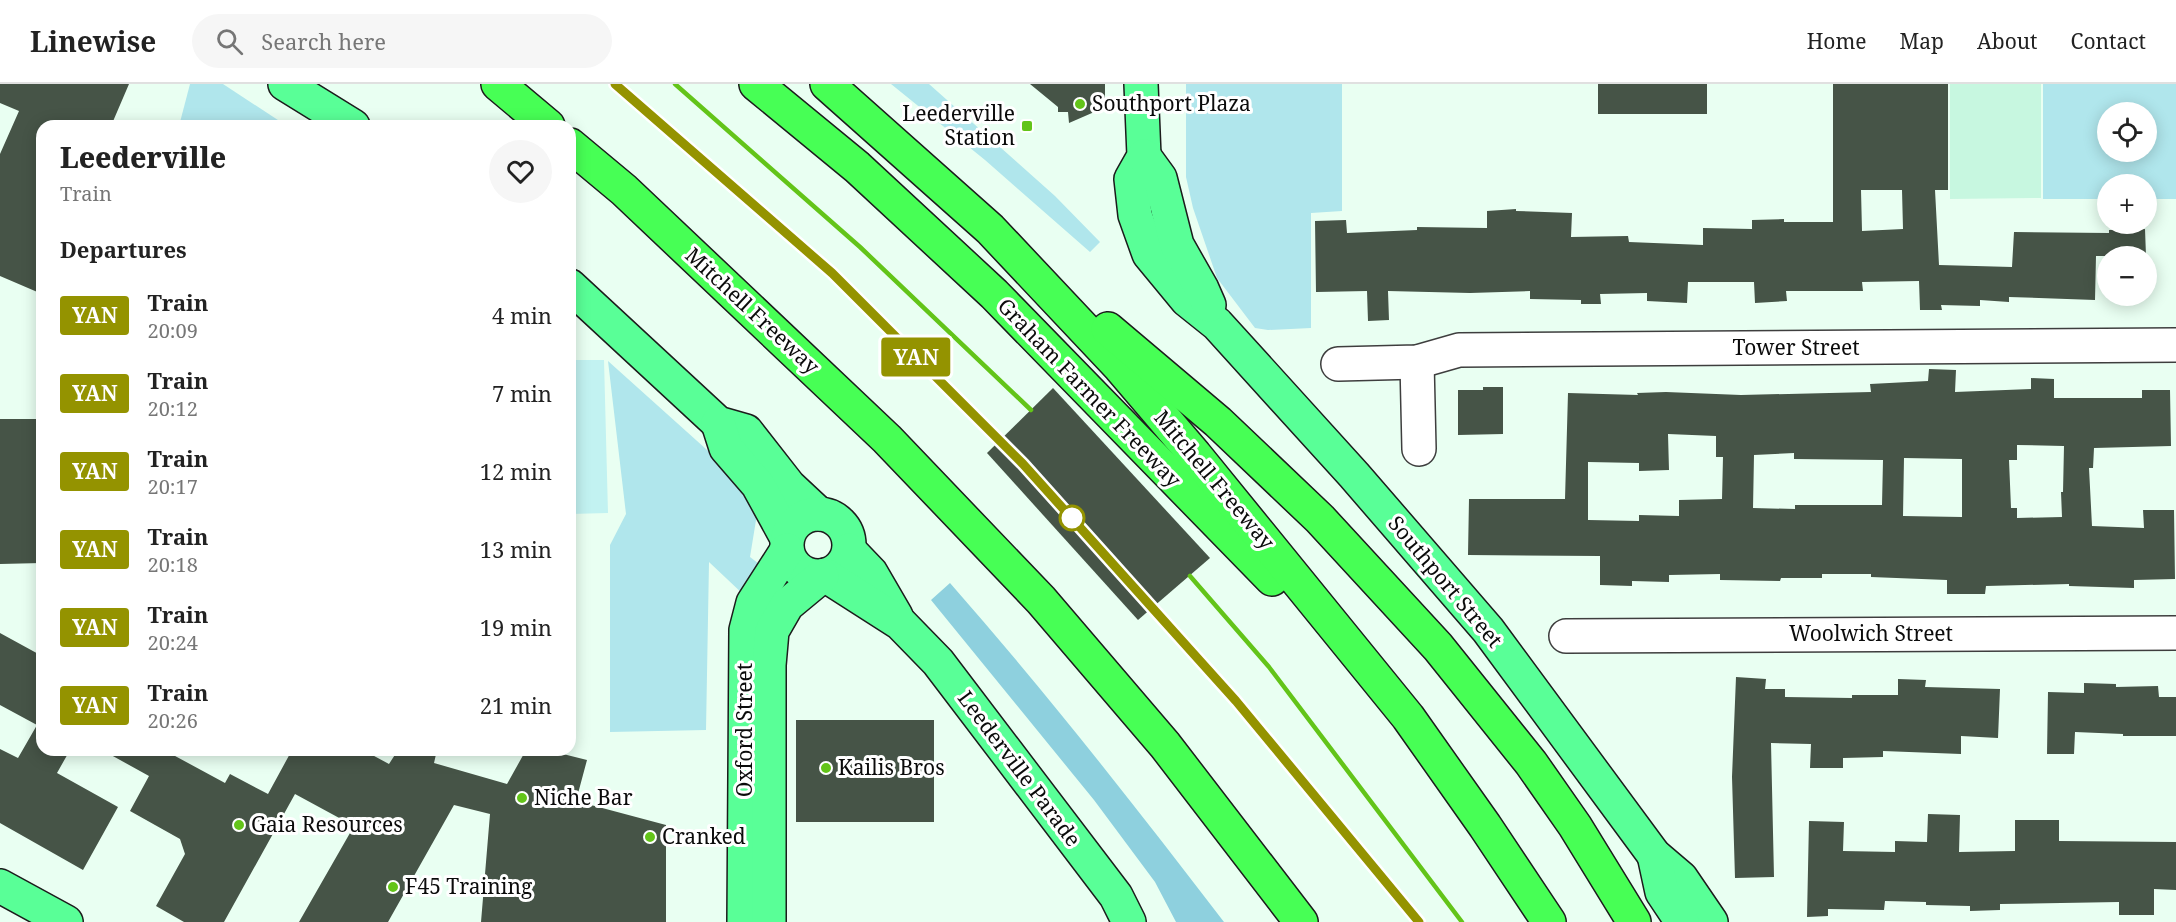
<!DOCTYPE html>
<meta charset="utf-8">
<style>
:root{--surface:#fff;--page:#f6f6f6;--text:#222;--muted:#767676;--line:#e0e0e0}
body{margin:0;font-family:"Noto Serif",serif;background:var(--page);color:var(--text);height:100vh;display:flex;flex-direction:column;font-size:22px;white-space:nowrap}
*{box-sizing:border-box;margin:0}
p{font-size:20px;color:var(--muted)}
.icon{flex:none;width:33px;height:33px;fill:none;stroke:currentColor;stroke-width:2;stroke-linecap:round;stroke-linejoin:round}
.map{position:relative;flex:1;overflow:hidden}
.drawer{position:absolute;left:36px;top:36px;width:540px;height:636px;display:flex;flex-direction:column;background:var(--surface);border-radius:18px;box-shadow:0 3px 15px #0003}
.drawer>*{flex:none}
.badge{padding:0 12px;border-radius:4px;font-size:21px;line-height:39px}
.controls{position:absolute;left:2097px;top:18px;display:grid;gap:12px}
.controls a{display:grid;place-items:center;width:60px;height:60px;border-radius:50%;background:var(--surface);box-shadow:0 3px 15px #0003;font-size:30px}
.map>.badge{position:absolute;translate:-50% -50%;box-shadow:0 0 0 3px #fff}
h2{padding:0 24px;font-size:22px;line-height:54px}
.round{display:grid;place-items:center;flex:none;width:63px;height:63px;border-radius:32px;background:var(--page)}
.overview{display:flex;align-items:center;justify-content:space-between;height:102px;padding:0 24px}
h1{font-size:28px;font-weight:800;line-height:45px}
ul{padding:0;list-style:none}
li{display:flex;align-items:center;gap:18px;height:78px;padding:0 24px}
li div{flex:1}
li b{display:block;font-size:22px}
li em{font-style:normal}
li .badge{min-width:66px;font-weight:700;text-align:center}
header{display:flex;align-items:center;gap:36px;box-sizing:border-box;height:84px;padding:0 30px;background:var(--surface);border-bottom:2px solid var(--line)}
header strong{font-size:28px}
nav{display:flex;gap:33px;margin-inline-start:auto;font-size:21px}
.search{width:420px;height:54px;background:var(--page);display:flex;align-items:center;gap:15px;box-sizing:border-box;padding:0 21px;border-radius:33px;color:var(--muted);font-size:22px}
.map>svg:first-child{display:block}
.farmland{fill:#c7f7e0}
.green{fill:#b0e6ec;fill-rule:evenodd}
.forest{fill:#8ed0de}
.pitch{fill:#c2f2f1}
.building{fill:#465447;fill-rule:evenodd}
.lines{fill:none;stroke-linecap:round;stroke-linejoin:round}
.minor-casing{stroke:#3e3e3e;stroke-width:36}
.major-casing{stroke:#1c1c1c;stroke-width:36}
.highway-casing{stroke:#1c1c1c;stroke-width:36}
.minor{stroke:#fff;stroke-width:33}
.major{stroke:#59ff97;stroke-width:33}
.highway{stroke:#47ff55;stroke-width:33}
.rail{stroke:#63c419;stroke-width:4.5}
.line-casing{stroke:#fff;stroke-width:14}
.line{stroke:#949300;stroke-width:9}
.poi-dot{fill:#63c419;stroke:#fff;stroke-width:2}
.stop-dot{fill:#fff;stroke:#949300;stroke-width:3}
.labels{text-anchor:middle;stroke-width:6;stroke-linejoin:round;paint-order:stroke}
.poi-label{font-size:21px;fill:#0b0b0b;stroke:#fff;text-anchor:start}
.street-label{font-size:21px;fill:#0b0b0b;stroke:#fff}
</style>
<header>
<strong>Linewise</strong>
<div class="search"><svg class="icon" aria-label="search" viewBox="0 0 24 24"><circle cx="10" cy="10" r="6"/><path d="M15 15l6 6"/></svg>Search here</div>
<nav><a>Home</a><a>Map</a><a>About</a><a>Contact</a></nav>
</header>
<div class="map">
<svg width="2176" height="838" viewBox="0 0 2176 838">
<rect width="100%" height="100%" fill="#e9fff2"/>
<polygon class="farmland" points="1950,0 2041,0 2041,114 1950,115"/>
<g class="green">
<polygon points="190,0 223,0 287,42 179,42"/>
<polygon points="891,0 929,0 1055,112 1100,158 1090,168 985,76"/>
<polygon points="1186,0 1342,0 1342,127 1311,129 1311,244 1268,246 1255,244 1217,194 1193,124 1186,93"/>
<path d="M2043,0H2176V115H2147L2146,100H2108L2107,115H2043ZM2146,28V68H2108V28Z"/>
<polygon points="608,277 716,374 757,430 750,473 763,483 744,511 709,478 706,646 610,648 610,461 626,430"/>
</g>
<path class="forest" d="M950,499C1046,608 1135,722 1224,838H1176L1155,798L1094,716L931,516Z"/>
<polygon class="pitch" points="570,276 604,276 608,429 570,430"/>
<g class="building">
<polygon points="0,0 129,0 111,42 42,42 42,210 0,192 0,70 19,27 0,19"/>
<polygon points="1030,0 1105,0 1105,15 1092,29 1069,39 1068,28 1058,28 1058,23"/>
<rect x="1598" y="0" width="109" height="30"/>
<path d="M1833,0H1948V106H1935L1939,181L2012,183L2014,148L2109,149V146L2145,145L2146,172H2096L2095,216L2009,213V218L1980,216V222L1941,221L1942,226H1920L1919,197L1862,198L1863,207H1786L1787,217L1755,219L1754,198H1688L1687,219L1647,217V209L1600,210L1601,220H1581V216L1530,215V207L1470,209L1388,207L1389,236L1368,237L1367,207L1316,208L1315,137L1346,136L1347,149L1417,146V143L1487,144V127L1516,125V127L1572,129L1571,153L1628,152L1629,158L1703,161V144L1752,145V136L1784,135V138H1833ZM1861,106H1902L1903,145L1862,147Z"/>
<path d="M1929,285L1956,286L1955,308L2031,305V294L2054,295V314H2142V306H2170L2171,362L2094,364L2093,384H2089L2092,442L2144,444L2143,426H2174L2175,495L2134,496V504L2069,502V500L1986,502L1985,510H1947V496L1871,493V490H1822V494H1781L1780,497L1720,496V490L1669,491V498L1632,497V502L1600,501V472L1468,471L1469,415H1565L1568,309L1638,311L1637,309L1666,308L1741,311L1871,308L1870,300L1928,297ZM1668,350L1716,352V373H1723L1722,415L1679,416V432L1639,431V437L1588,436V378L1639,379V387L1669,386ZM2017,361L2064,362L2063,408H2061L2062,433L2017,434V424H2011L2009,376H2017ZM1794,369V375L1883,376L1882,421H1795V425L1753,424L1754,371ZM1904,374L1962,375V433L1903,432Z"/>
<polygon points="1483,303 1503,303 1503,350 1458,351 1458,306 1483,306"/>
<polygon points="1053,304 1210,474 1138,536 987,369"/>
<polygon points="0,335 42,335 42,479 0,480"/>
<polygon points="0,549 42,572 42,666 70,666 57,689 118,723 83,786 0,739 0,665 18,674 37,641 0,621"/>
<polygon points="1736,593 1766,595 1765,605 1785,605 1785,613 1852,614 1852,611 1898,611 1898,595 1926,596 1925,603 2000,605 1998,654 1961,652 1961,670 1883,667 1883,673 1843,674 1843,684 1810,684 1811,660 1771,659 1774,793 1735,794 1732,693"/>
<polygon points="2084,599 2116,600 2116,603 2158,602 2159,613 2176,613 2176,652 2123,652 2123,650 2075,648 2074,670 2047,670 2048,608 2084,609"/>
<rect x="796" y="636" width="138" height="102"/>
<polygon points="102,666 164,666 225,699 230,690 268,710 292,666 363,666 389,680 398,666 437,666 434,679 507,700 526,666 547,666 587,676 576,717 666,741 666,838 481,838 490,730 454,721 388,838 299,838 354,742 295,710 224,838 184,838 156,822 185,770 180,755 130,727 149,692"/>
<polygon points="1928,730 1960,731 1959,768 2015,767 2015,736 2059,736 2059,757 2176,758 2176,806 2154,805 2154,831 2119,831 2119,818 2000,820 2000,826 1970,827 1970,822 1926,821 1926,818 1885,817 1884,826 1828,825 1828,832 1807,833 1809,737 1844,738 1843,767 1895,768 1895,757 1927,758"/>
</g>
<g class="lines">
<defs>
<g id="minor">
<polyline points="1417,278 1419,365"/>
<polyline points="1338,280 1417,278 1459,266 2176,261"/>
<polyline points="1566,552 2176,549"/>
</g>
<g id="major">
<polyline points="285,0 353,42"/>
<polyline points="1141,0 1144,72 1131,95 1135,131 1149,170 1187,216 1217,240 1354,391 1488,546 1654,771 1681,794 1711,838"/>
<polyline points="1144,72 1160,94 1177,161 1202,205 1209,221"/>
<polyline points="570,202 718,339 746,347 789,402 819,430"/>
<polyline points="718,339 726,364 758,401 787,454"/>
<circle cx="818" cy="461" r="31"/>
<polyline points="849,466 871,489 896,532"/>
<polyline points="825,491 900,539 938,578 1116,812 1129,838"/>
<polyline points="1654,771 1662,808 1682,838"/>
<polyline points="0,802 66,838"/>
<polyline points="744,838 746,546 753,519 787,466"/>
<polyline points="769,838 769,581 772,547 787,521 822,492"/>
</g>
<g id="highway">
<polyline points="498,0 548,42"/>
<polyline points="756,0 857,83 994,210 1272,495"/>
<polyline points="827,0 990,145 1120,283 1195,371 1408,633 1485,742 1549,838"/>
<polyline points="570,61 624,106 887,355 1041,516 1165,661 1301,838"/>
<polyline points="1108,245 1218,338 1320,435 1438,563 1531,679 1575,742 1634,838"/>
</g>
</defs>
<use href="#minor" class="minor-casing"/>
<use href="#major" class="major-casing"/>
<use href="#highway" class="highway-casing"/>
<use href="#minor" class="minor"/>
<use href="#major" class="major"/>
<use href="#highway" class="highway"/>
<g class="rail">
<polyline points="615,0 832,189"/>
<polyline points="675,0 860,163 1031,326"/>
<polyline points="1190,492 1269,583 1462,838"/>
</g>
</g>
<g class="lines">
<defs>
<polyline id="line" points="615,0 832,189 1023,380 1236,617 1419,838"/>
</defs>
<use href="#line" class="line-casing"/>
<use href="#line" class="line"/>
</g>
<g class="poi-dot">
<circle cx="1080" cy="20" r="6"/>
<rect x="1021" y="36" width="12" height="12" rx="3"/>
<circle cx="826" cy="684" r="6"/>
<circle cx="522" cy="714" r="6"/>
<circle cx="239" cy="741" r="6"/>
<circle cx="650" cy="753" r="6"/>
<circle cx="393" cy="803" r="6"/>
</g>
<circle class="stop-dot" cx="1072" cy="434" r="12"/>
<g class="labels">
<g class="poi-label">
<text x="1092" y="27">Southport Plaza</text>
<text x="1015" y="37" text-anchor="end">Leederville<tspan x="1015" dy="24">Station</tspan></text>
<text x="838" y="691">Kailis Bros</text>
<text x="534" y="721">Niche Bar</text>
<text x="251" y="748">Gaia Resources</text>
<text x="662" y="760">Cranked</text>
<text x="405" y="810">F45 Training</text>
</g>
<g class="street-label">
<text transform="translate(752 227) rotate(43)" y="7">Mitchell Freeway</text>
<text x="1796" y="271">Tower Street</text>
<text transform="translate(1089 309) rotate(46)" y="7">Graham Farmer Freeway</text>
<text transform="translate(1214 396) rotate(50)" y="7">Mitchell Freeway</text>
<text transform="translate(1445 498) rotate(50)" y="7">Southport Street</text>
<text x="1871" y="557">Woolwich Street</text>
<text transform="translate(745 646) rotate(-90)" y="7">Oxford Street</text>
<text transform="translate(1019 685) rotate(53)" y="7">Leederville Parade</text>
</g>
</g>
</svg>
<div class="controls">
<a><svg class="icon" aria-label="locate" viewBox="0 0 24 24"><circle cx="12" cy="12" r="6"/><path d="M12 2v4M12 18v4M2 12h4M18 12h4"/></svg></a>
<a>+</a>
<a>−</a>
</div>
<b class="badge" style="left:916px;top:273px;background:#949300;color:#fff">YAN</b>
<section class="drawer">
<div class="overview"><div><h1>Leederville</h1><p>Train</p></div><a class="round"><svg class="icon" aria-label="heart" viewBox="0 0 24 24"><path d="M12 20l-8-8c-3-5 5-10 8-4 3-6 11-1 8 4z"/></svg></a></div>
<h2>Departures</h2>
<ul>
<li><span class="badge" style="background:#949300;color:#fff">YAN</span><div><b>Train</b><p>20:09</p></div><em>4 min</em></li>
<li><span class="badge" style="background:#949300;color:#fff">YAN</span><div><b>Train</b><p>20:12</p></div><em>7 min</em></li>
<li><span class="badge" style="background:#949300;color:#fff">YAN</span><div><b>Train</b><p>20:17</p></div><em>12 min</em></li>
<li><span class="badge" style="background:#949300;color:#fff">YAN</span><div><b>Train</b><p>20:18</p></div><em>13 min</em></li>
<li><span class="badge" style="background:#949300;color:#fff">YAN</span><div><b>Train</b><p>20:24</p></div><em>19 min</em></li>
<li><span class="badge" style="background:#949300;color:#fff">YAN</span><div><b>Train</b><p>20:26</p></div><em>21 min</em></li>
</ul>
</section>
</div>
